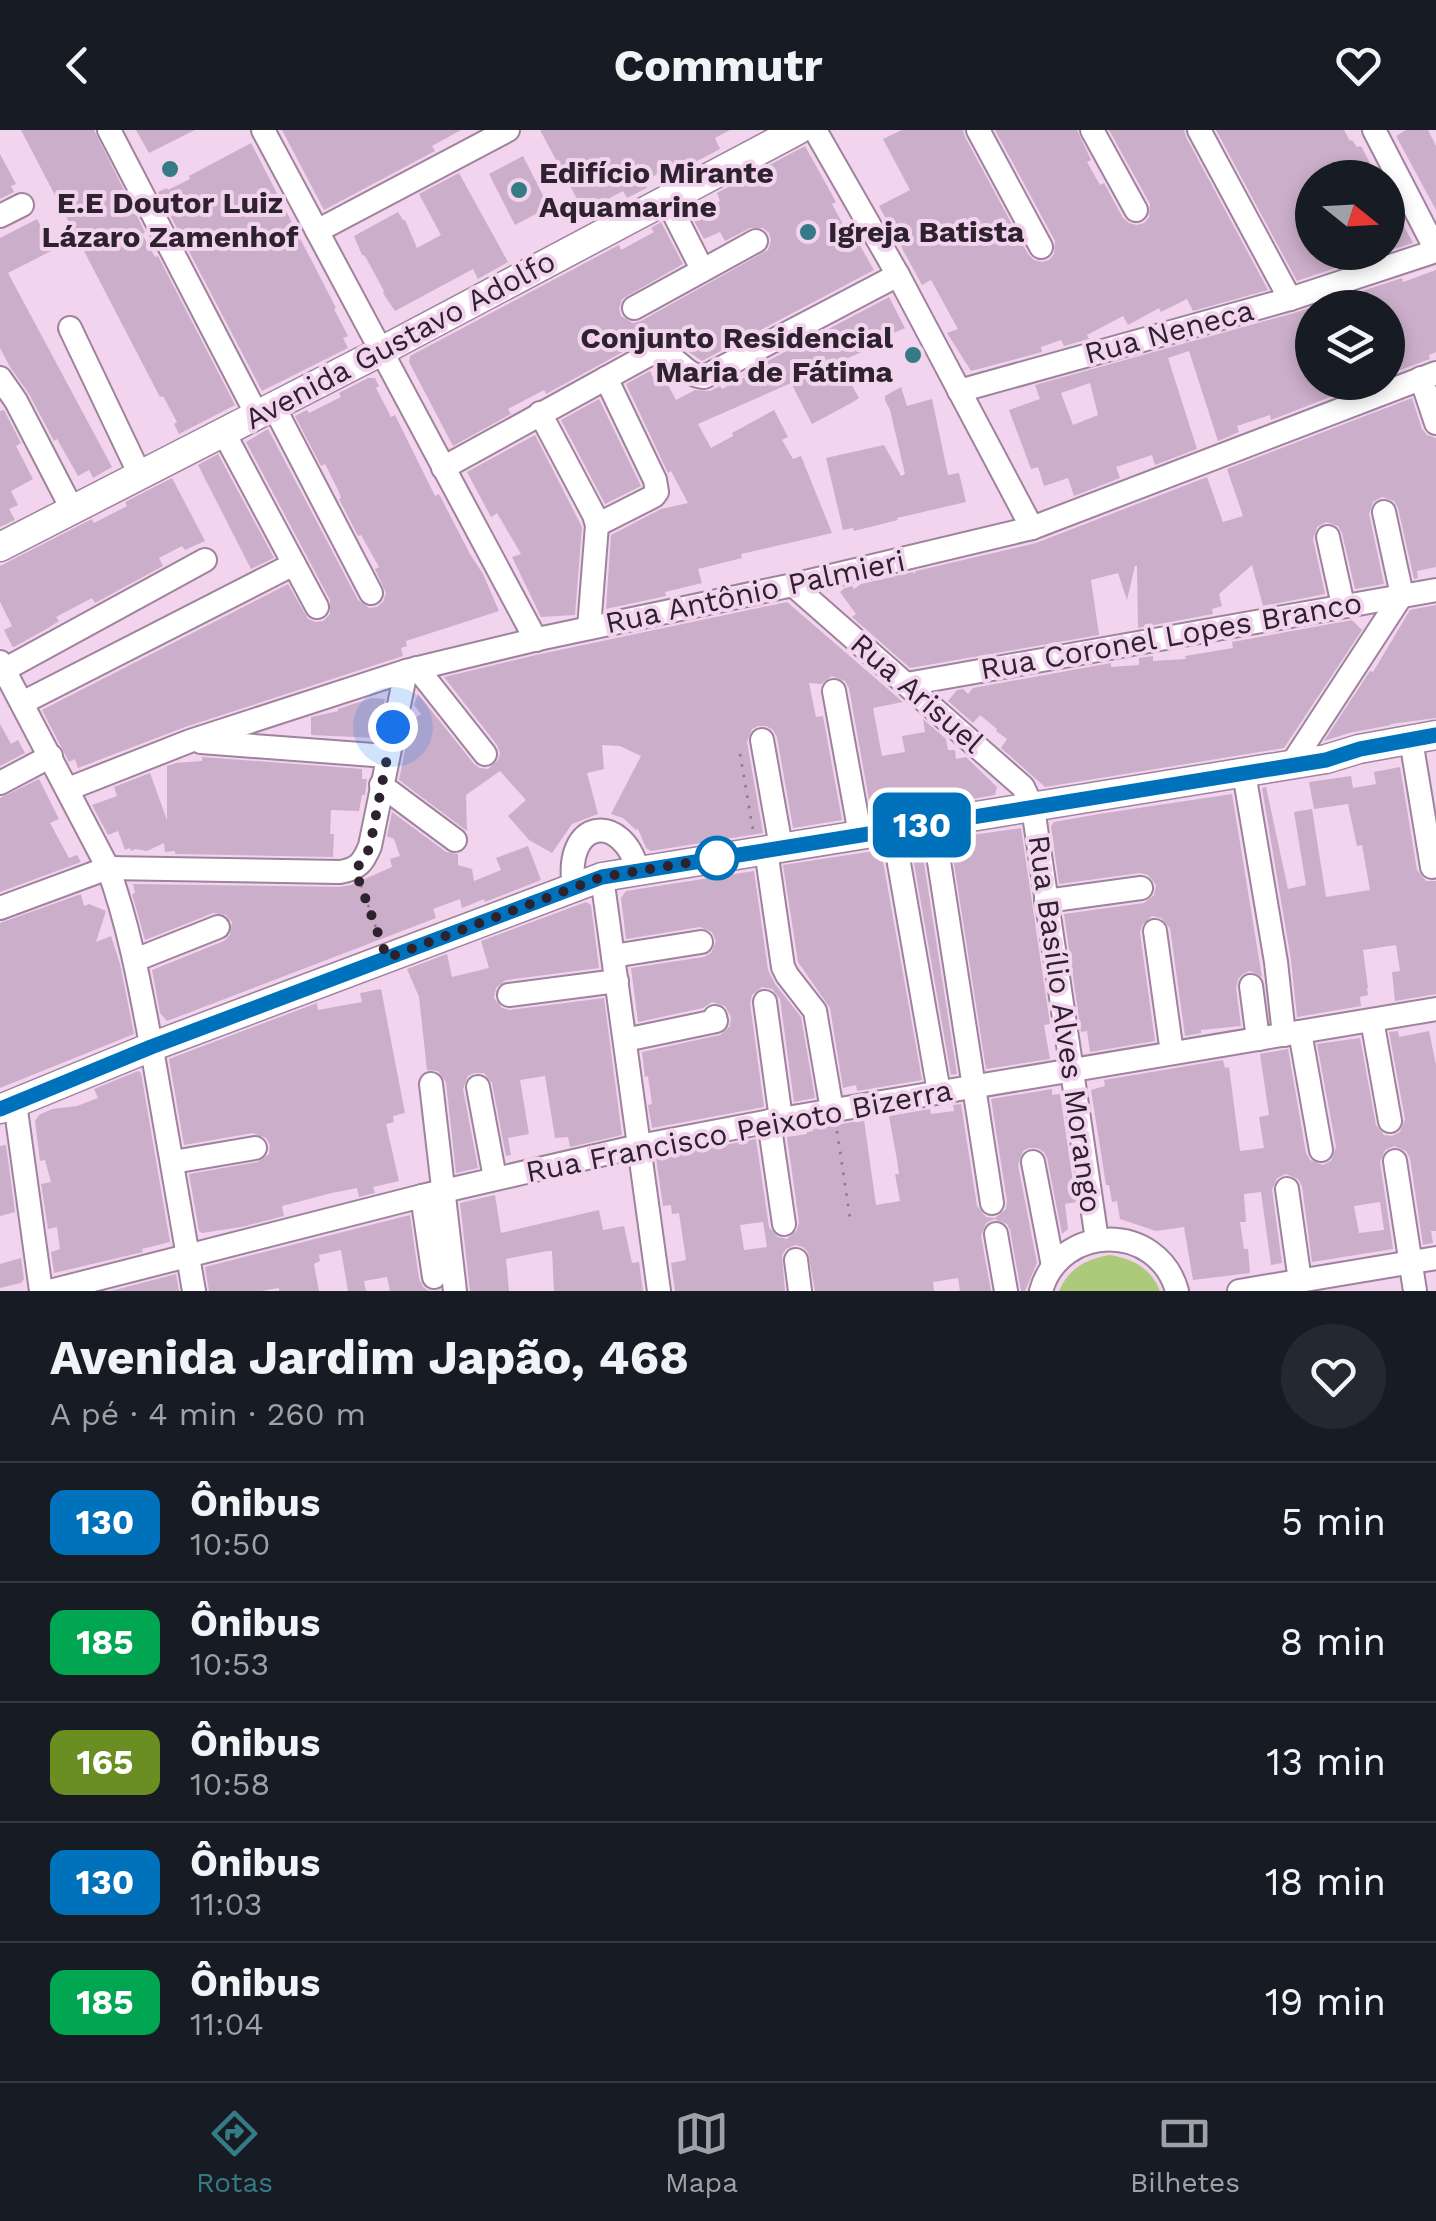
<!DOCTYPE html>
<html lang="pt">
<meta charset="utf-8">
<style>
:root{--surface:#171b24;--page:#242831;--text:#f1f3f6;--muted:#9ea1a6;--line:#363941;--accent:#347b85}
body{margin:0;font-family:"Work Sans",sans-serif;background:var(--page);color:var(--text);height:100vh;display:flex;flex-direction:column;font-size:38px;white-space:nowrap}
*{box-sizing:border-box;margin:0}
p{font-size:32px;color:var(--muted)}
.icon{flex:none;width:55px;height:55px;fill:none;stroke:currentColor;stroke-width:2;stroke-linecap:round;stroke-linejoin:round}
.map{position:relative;height:1161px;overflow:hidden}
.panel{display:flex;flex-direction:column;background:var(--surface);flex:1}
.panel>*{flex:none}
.badge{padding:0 20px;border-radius:15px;font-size:35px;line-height:65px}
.needle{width:65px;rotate:108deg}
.tools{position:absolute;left:1295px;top:30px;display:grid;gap:20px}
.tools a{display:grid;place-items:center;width:110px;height:110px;border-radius:50%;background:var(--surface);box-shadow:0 5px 15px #0003;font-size:50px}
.you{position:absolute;width:50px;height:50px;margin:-25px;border:8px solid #fff;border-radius:50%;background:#1a73e8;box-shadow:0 0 0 15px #1a73e833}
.map>.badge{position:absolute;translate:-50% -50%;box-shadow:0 0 0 5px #fff}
.round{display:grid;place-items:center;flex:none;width:105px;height:105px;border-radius:52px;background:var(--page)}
.overview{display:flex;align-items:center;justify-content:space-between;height:170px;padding:0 50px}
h1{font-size:48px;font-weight:700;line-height:75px}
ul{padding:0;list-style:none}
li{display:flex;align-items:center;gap:30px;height:120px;padding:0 50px;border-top:2px solid var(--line)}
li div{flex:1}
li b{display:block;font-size:38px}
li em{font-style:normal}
li .badge{min-width:110px;font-weight:700;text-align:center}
header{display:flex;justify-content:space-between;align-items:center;height:130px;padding:0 50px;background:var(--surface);font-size:45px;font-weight:700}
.tab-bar{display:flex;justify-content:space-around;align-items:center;height:140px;border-top:2px solid var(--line);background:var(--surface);font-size:28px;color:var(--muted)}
.tab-bar a{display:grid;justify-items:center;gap:5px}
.tab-bar .current{color:var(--accent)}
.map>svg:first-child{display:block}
.green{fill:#adc97a}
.building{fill:#cbaec9;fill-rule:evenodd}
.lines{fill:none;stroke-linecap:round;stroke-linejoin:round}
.minor-casing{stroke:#9f839d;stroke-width:26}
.major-casing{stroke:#9f839d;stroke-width:31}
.path{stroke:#8c788a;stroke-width:2.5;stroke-dasharray:2.5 8;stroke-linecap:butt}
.minor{stroke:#fff;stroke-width:22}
.major{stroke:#fff;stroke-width:28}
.line-casing{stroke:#fff;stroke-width:22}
.line{stroke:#0072bc;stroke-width:15}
.walk{stroke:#2d222d;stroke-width:10;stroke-dasharray:0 18}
.poi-dot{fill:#347b85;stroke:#f2d4ef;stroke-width:4}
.stop-dot{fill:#fff;stroke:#0072bc;stroke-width:5}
.labels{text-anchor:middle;stroke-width:8;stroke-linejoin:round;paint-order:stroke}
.poi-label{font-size:30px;font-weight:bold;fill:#2d222d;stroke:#f2d4ef;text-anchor:start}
.street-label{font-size:30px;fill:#2d222d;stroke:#f2d4ef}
</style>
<header><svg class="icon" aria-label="back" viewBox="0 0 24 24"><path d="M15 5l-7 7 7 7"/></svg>Commutr<svg class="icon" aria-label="heart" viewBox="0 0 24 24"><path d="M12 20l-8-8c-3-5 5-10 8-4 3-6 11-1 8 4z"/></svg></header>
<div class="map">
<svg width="1436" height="1161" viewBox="0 0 1436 1161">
<rect width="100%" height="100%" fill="#f2d4ef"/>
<path class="green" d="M1110,1125C1133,1129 1151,1138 1160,1161H1059C1069,1138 1086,1129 1110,1125Z"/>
<g class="building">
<polygon points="21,0 94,0 145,102 142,104 155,127 158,126 235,275 179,304 174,294 177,292 163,266 160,267"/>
<polygon points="136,0 195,0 149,23"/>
<polygon points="282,0 461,0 432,16 435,21 324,80"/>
<polygon points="540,0 730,0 715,8 720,19 682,39 679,33 657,44 644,52 647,58 627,68 623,61 584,82"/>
<polygon points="902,0 963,0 965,7 1028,124 1034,130 1042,132 1049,130 1054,124 1055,111 995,0 1077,0 1091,30 1087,32 1100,55 1104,53 1123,88 1129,93 1137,95 1144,93 1149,87 1150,74 1109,0 1184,0 1186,7 1268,160 1193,181 1187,169 1161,182 1159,178 1128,195 1123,186 1087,205 1089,209 1064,216 1061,210 1041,217 1042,222 971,241 947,203 958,199 931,150 922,155 879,76 910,60 883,9"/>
<polygon points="1216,0 1344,0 1350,11 1352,10 1357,17 1361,16 1378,48 1312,48 1312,122 1383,122 1297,151"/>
<polygon points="1406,0 1428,0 1436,16 1436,80 1396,6"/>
<polygon points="251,13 336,178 334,179 348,206 343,208 348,218 262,261 158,62 167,58 168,60 190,49 189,46"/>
<polygon points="805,16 836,72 832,74 846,100 850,98 874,140 702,231 689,222 681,207 667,211 651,209 643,211 546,264 544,260 508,279 511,284 453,316 409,232 410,226 619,115 621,120 654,102 651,98 661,92 683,134 622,169 619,179 621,186 633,193 641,191 768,120 771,110 769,103 763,98 750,98 725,111 720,102 704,109 692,87 720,71 717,63"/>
<polygon points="0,24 16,54 11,56 14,62 0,69"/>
<polygon points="523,26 549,77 515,95 489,44"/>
<polygon points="459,43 508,132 478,149 473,139 395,181 383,163 384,161 365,126 362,125 354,106 398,82 403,90 405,90 417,118 441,105 419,64"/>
<polygon points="1388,67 1413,113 1388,121"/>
<polygon points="37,89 53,120 8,143 112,337 93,348 89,340 78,346 57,309 54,311 29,264 10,237 0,218 0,108"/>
<path d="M1436,140V222L1429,225L1430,229L1390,244L1388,237V178H1312V252H1369L1271,290L1270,285L1237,296L1239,302L1218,311L1189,221L1168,228L1197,319L1155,335L1152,325L1116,337L1120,348L1074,366L1068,348L1044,356L1038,337L1031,339L1009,280L1040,269L1035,255L1294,183L1402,148L1403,152ZM1090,253L1098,285L1073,295L1061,263Z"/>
<polygon points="889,167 905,198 871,213 873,217 839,232 859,268 853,272 812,294 791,253 698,294 711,318 733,306 732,303 774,280 788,307 782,310 793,329 801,326 832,403 741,424 742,428 698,439 702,453 665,462 666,466 606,479 611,405 661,379 688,373 671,341 668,343 626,254 650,241 658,257 667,253 676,270 695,260 710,261 720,256 722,259 745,247 743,244"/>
<polygon points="368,248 375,248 379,256 376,258 391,287 395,285 435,366 439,364 470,424 483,444 499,481 406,511 407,516 401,518 403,526 185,597 78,638 75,629 69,632 42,580 288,454 308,489 316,492 323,491 330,484 330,470 246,312 268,299 358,470 369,478 377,477 383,472 386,463 375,439 379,437 361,405 358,406 339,369 341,368 338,360 325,334 321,336 295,286 307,280 309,283 341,267 339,263"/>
<polygon points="901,257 907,276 932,269 948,345 959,343 966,372 897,388 898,390 854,401 853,398 843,400 826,328 884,315 901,346 905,344 890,280 885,270 885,266"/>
<polygon points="1412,268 1422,299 1427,305 1436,308 1436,437 1417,441 1418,448 1414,449 1398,378 1394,371 1382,367 1373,372 1369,384 1384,454 1355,459 1342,403 1338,396 1326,392 1317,397 1313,409 1325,464 1263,476 1252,435 1219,464 1222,476 1212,479 1213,484 1138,498 1137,436 1135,436 1127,470 1118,443 1091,450 1099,505 910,538 852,487 856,484 840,462 845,458 852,456 854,459 861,454 913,442 914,444 916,441 1036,413 1207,347 1223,392 1243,386 1227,339"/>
<polygon points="599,269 641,356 605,374 561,290"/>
<polygon points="4,280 21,313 16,316 33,349 11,361 18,375 9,379 15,390 0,397 0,281"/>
<polygon points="535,305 582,397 575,485 541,487 512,427 521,424 497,383 491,387 467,342"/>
<polygon points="218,324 274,428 251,439 198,335"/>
<polygon points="172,348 205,411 185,420 182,416 159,428 163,436 95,473 92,468 56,487 59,491 48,498 14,517 12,516 4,500 12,496 0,472 0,436 92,389 94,393 127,376 125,372"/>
<polygon points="787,472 903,572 873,578 882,626 905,622 902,606 925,602 923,589 946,609 948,620 955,620 956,629 966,627 997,657 995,665 938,675 935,664 870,676 849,558 845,551 832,546 821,554 809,553 816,587 823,586 842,690 793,698 777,607 773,600 766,596 758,596 752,599 747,612 763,703 651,721 646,718 638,699 636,700 623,688 611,684 641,626 620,616 602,615 604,639 587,643 598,684 572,694 552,723 529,710 508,686 526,670 500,641 466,665 467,701 399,650 411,591 421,584 414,575 418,564 474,634 480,638 488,639 498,630 500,623 497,615 444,547 536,525"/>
<polygon points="1436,475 1436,588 1391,594 1391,595 1349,603 1324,611 1370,541 1373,542 1410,480"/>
<polygon points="1352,490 1362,500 1284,618 1045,657 1001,618 1007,609 996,601 997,599 980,585 973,593 948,571 957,560 963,559 968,564 973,558 1111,533 1111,537 1139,535 1139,528 1153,526 1153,531 1186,529 1185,526 1233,518 1232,512"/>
<polygon points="372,568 385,569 376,608 311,605 311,587 338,581 338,579"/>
<polygon points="0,594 11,614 18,610 25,623 0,636"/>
<polygon points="202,627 310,635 310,637 310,635 362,639 362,649 367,649 365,665 362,665 359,681 331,680 330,704 334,704 333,727 175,724 175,721 165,722 164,713 147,721 136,719 131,721 130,718 125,720 118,701 108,705 92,675 117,666 114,657 150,643 167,690 167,636 176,633 202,631"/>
<polygon points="1400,637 1417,740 1426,751 1436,751 1436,864 1395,871 1392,842 1400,841 1396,815 1363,820 1368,858 1367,858 1368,865 1360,867 1361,876 1297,887 1291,830 1262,658 1266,657 1288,759 1306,755 1294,682 1312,679 1326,767 1370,760 1362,715 1357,716 1348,674 1314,679 1309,652 1351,646 1353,658 1376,654 1374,642"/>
<polygon points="39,649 59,689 50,693 69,728 77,725 81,732 0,762 0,668"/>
<polygon points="1232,664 1262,847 1250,841 1243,844 1238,849 1236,858 1241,896 1201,900 1201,903 1185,906 1170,798 1161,788 1152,786 1142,795 1140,803 1155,911 1090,922 1087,901 1081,902 1064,784 1144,773 1154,765 1156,755 1148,745 1140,743 1059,754 1051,696 1054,692 1099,684"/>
<polygon points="392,682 446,722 458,724 458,735 472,739 474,751 501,740 496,728 528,716 541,750 485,772 484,769 462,778 460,769 433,779 436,788 167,891 160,883 152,840 224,811 230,805 232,792 226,785 213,783 145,810 132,764 135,763 133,754 340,757 351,755 392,737 390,729 400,726 394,709 387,706"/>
<polygon points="1021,698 1050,894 1044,895 1050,929 986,939 950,708"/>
<polygon points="921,714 957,944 951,945 911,716"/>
<polygon points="881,720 922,950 857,961 856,955 843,958 830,878 798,832 783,735"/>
<polygon points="754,741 768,840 775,854 801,887 815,968 794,972 780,869 772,859 762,857 752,865 750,873 764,977 652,998 648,975 652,974 648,946 645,947 642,922 720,905 730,896 731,887 725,876 712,872 703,878 638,892 631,838 704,827 711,823 716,811 712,802 700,797 626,809 621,768 626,761"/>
<polygon points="81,764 84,776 89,774 106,781 96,812 111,806 120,834 134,904 0,958 0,793"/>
<polygon points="586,772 591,775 599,838 506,850 496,858 494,868 502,878 510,880 604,868 622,1005 570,1017 568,1007 555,1008 545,946 520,950 529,1004 508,1008 511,1025 506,1026 492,953 484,943 474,943 468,946 463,959 478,1038 456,1043 446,952 438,941 427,940 419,867 407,839 447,824 452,847 489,838 481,811"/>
<polygon points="381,859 405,983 393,986 394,992 386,994 399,1051 373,1057 375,1063 359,1067 357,1058 332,1063 282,1076 284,1086 241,1097 202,1103 199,1101 189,1044 258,1032 269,1024 270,1015 266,1008 253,1003 184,1015 169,929 317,873 318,880 362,872 360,863"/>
<path d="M1398,901L1399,907L1429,901L1436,935V1101H1431L1433,1113L1423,1115L1410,1028L1406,1021L1394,1016L1385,1020L1380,1032L1393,1119L1312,1132L1302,1056L1298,1049L1286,1044L1277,1048L1272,1060L1282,1133L1271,1135L1261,1062L1244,1064L1246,1092H1240L1244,1119H1248L1250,1143L1193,1150L1184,1097L1156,1101L1120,1089L1117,1071L1112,1072L1109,1055H1106L1091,960L1105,956L1104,950L1223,930L1225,938L1229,937L1240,1021L1264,1018L1259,987L1269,985L1260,924L1288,919L1306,1023L1310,1030L1323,1035L1331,1031L1336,1017L1317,914L1360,908L1376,995L1384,1005L1392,1006L1400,1002L1405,989L1389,902ZM1380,1072L1384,1100L1359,1103L1354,1076Z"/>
<polygon points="138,941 141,943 170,1112 142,1119 143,1122 54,1143 51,1122 60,1119 57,1097 48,1099 41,1054 51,1052 45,1030 40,1031 35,991 39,985 52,979 77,976 98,968 94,959"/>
<path d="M1052,959V965L1060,964L1076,1072L1065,1074L1068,1099L1062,1104L1047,1028L1044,1022L1037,1018H1029L1023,1021L1018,1035L1037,1133L1025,1161H1021L1010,1100L1007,1094L994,1089L986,1093L981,1106L991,1161H960L958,1148L933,1152L934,1161H815L808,1122L803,1117L795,1115L786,1119L782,1125L785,1161H675L671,1133L686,1130L679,1083L672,1084L671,1075L663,1076L656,1028L756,1009L769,1097L778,1107L787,1109L797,1100L799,1092L787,1007L807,1004L806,1002L813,1001V999L864,990L876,1075L900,1071L895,1044H899L897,1030L889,986L930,979L931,984L954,981L953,975L961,974L977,1076L986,1087L995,1088L1006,1079L1007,1071L991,969ZM763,1092L767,1117L744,1120L740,1095Z"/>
<polygon points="6,1015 15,1082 0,1086 0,1016"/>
<polygon points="495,1065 501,1103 599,1080 603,1100 624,1096 632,1133 639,1132 643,1161 554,1161 552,1121 547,1121 506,1129 509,1161 470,1161 460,1073"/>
<polygon points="410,1085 419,1149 423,1157 429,1161 390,1161 387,1147 364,1151 366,1161 348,1161 341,1120 319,1125 320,1131 314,1134 319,1161 279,1161 279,1158 261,1161 209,1161 205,1137"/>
<polygon points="21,1128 24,1149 21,1153 0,1158 0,1134"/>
<polygon points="176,1144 179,1161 111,1161"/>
</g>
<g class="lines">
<defs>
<g id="minor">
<polyline points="109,0 257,285"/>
<polyline points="263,0 536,510"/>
<polyline points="815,0 898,145 1032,398"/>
<polyline points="978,0 1041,117"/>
<polyline points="1092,0 1136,80"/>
<polyline points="1199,0 1290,169"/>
<polyline points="1374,0 1436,120"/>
<polyline points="667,70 702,139"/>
<polyline points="0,86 22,75"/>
<polyline points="317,101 508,0"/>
<polyline points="634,178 756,111"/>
<polyline points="70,198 140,345"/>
<polyline points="0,248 16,271 72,379"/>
<polyline points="1421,248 1436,293"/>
<polyline points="959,261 1290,169 1436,121"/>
<polyline points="274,277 371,463"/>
<polyline points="540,283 594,385 597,395 589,498"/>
<polyline points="224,303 317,477"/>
<path d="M443,338L650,224C681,223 681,245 704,247L898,145"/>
<polyline points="597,395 654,366 657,362 655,350 606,248"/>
<polyline points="1328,407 1343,475"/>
<polyline points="793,455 1023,657 1033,678 1097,1110"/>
<path d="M0,532L108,738C130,798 141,862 153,925C167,1004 180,1082 194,1161"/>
<polyline points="417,538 485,624"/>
<polyline points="0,542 205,430"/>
<polyline points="907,554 1436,460"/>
<polyline points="834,561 860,704"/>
<polyline points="22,573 294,434"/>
<polyline points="762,610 781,717"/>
<polyline points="201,612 387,626"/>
<polyline points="1413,622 1432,737"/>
<polyline points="1291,635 1402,465 1384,382"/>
<polyline points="1244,643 1276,832 1284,905"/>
<polyline points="0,653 51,626"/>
<polyline points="381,655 455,710"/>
<polyline points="68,659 190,611 406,541 538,509 793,455 1032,398 1436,243"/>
<polyline points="933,693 992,1073"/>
<polyline points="893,699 939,962"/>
<polyline points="766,720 783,837 787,845 815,881 832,980"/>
<polyline points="602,747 659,1161"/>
<path d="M574,757C563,690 622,680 638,741"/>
<polyline points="1046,771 1141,758"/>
<path d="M0,778L108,738L340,742C358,739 363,733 370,716L406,541"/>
<polyline points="1155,801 1172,923"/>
<polyline points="613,826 701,812"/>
<polyline points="135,830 218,797"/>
<polyline points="1251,856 1258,909"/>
<polyline points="509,865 617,851"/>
<polyline points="765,872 781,989"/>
<polyline points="1372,890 1390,991"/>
<polyline points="1300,902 1321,1020"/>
<polyline points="625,910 716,891 715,887"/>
<polyline points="431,954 455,1161"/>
<polyline points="478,957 495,1048"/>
<polyline points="15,973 41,1161"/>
<polyline points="769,991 784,1094"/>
<polyline points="1395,1031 1415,1161"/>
<polyline points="173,1032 255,1018"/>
<polyline points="1033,1032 1053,1136"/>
<polyline points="1287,1059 1300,1151"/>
<polyline points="422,1066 434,1147"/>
<polyline points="996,1104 1006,1161"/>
<polyline points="796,1130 800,1161"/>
<polyline points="50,1161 422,1066 639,1016 781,989 1436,879"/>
<path d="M1041,1161C1060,1093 1158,1092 1177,1161"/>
<polyline points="1239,1161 1436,1128"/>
</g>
<g id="major">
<polyline points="0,417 372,226 798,0"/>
<polyline points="0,979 151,917 602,747 1326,629 1359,619 1436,605"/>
</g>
</defs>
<use href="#minor" class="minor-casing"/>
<use href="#major" class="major-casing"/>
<g class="path">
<polyline points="740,624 753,700"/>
<polyline points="361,755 380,809"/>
<polyline points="837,1001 850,1088"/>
</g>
<use href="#minor" class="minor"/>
<use href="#major" class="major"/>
</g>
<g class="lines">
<defs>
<polyline id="line" points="0,979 151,917 602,747 1326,630 1360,619 1436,605"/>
</defs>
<use href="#line" class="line-casing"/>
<use href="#line" class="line"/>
<polyline class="walk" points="393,597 370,716 365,728 355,740 387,828 602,747 717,728"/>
</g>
<g class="poi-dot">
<circle cx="170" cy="39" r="10"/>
<circle cx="519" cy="60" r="10"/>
<circle cx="808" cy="102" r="10"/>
<circle cx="913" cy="225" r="10"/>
</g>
<circle class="stop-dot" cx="717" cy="728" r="20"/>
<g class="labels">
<g class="poi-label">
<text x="539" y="53">Edifício Mirante<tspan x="539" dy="34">Aquamarine</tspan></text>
<text x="170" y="83" text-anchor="middle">E.E Doutor Luiz<tspan x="170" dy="34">Lázaro Zamenhof</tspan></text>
<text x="828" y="112">Igreja Batista</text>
<text x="893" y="218" text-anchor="end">Conjunto Residencial<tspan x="893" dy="34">Maria de Fátima</tspan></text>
</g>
<g class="street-label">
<text transform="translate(1169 202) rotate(-15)" y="10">Rua Neneca</text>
<text transform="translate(400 210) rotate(-28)" y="10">Avenida Gustavo Adolfo</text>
<text transform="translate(755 462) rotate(-12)" y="10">Rua Antônio Palmieri</text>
<text transform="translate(1171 506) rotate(-10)" y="10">Rua Coronel Lopes Branco</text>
<text transform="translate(917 563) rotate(41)" y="10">Rua Arisuel</text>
<text transform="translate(1065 894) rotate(82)" y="10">Rua Basílio Alves Morango</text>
<text transform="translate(739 1001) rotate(-11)" y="10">Rua Francisco Peixoto Bizerra</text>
</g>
</g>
</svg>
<div class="tools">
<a><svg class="needle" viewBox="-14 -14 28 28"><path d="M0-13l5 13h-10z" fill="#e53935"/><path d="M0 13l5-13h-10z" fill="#9ea1a6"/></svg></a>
<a><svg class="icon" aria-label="layers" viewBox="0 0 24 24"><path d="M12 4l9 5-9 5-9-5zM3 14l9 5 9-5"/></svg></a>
</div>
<div class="you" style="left:393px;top:597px"></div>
<b class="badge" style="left:922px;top:695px;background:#0072bc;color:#fff">130</b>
</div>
<section class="panel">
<div class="overview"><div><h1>Avenida Jardim Japão, 468</h1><p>A pé · 4 min · 260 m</p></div><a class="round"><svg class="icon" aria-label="heart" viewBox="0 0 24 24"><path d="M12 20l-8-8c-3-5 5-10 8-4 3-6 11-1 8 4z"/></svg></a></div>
<ul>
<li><span class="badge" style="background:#0072bc;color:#fff">130</span><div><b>Ônibus</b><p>10:50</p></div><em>5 min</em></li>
<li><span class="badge" style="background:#00a651;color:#fff">185</span><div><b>Ônibus</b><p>10:53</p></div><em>8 min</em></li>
<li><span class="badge" style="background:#6b8e23;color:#fff">165</span><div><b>Ônibus</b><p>10:58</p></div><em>13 min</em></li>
<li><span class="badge" style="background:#0072bc;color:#fff">130</span><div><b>Ônibus</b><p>11:03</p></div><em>18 min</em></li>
<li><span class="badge" style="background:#00a651;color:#fff">185</span><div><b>Ônibus</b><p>11:04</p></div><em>19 min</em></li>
</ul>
</section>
<nav class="tab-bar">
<a class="current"><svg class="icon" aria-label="directions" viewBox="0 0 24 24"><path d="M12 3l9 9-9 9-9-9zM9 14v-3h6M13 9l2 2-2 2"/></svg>Rotas</a>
<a><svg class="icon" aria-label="map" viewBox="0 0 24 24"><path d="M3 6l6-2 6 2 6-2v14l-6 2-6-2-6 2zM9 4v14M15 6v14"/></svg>Mapa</a>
<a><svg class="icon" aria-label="tickets" viewBox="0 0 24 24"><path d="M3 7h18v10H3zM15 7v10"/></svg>Bilhetes</a>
</nav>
